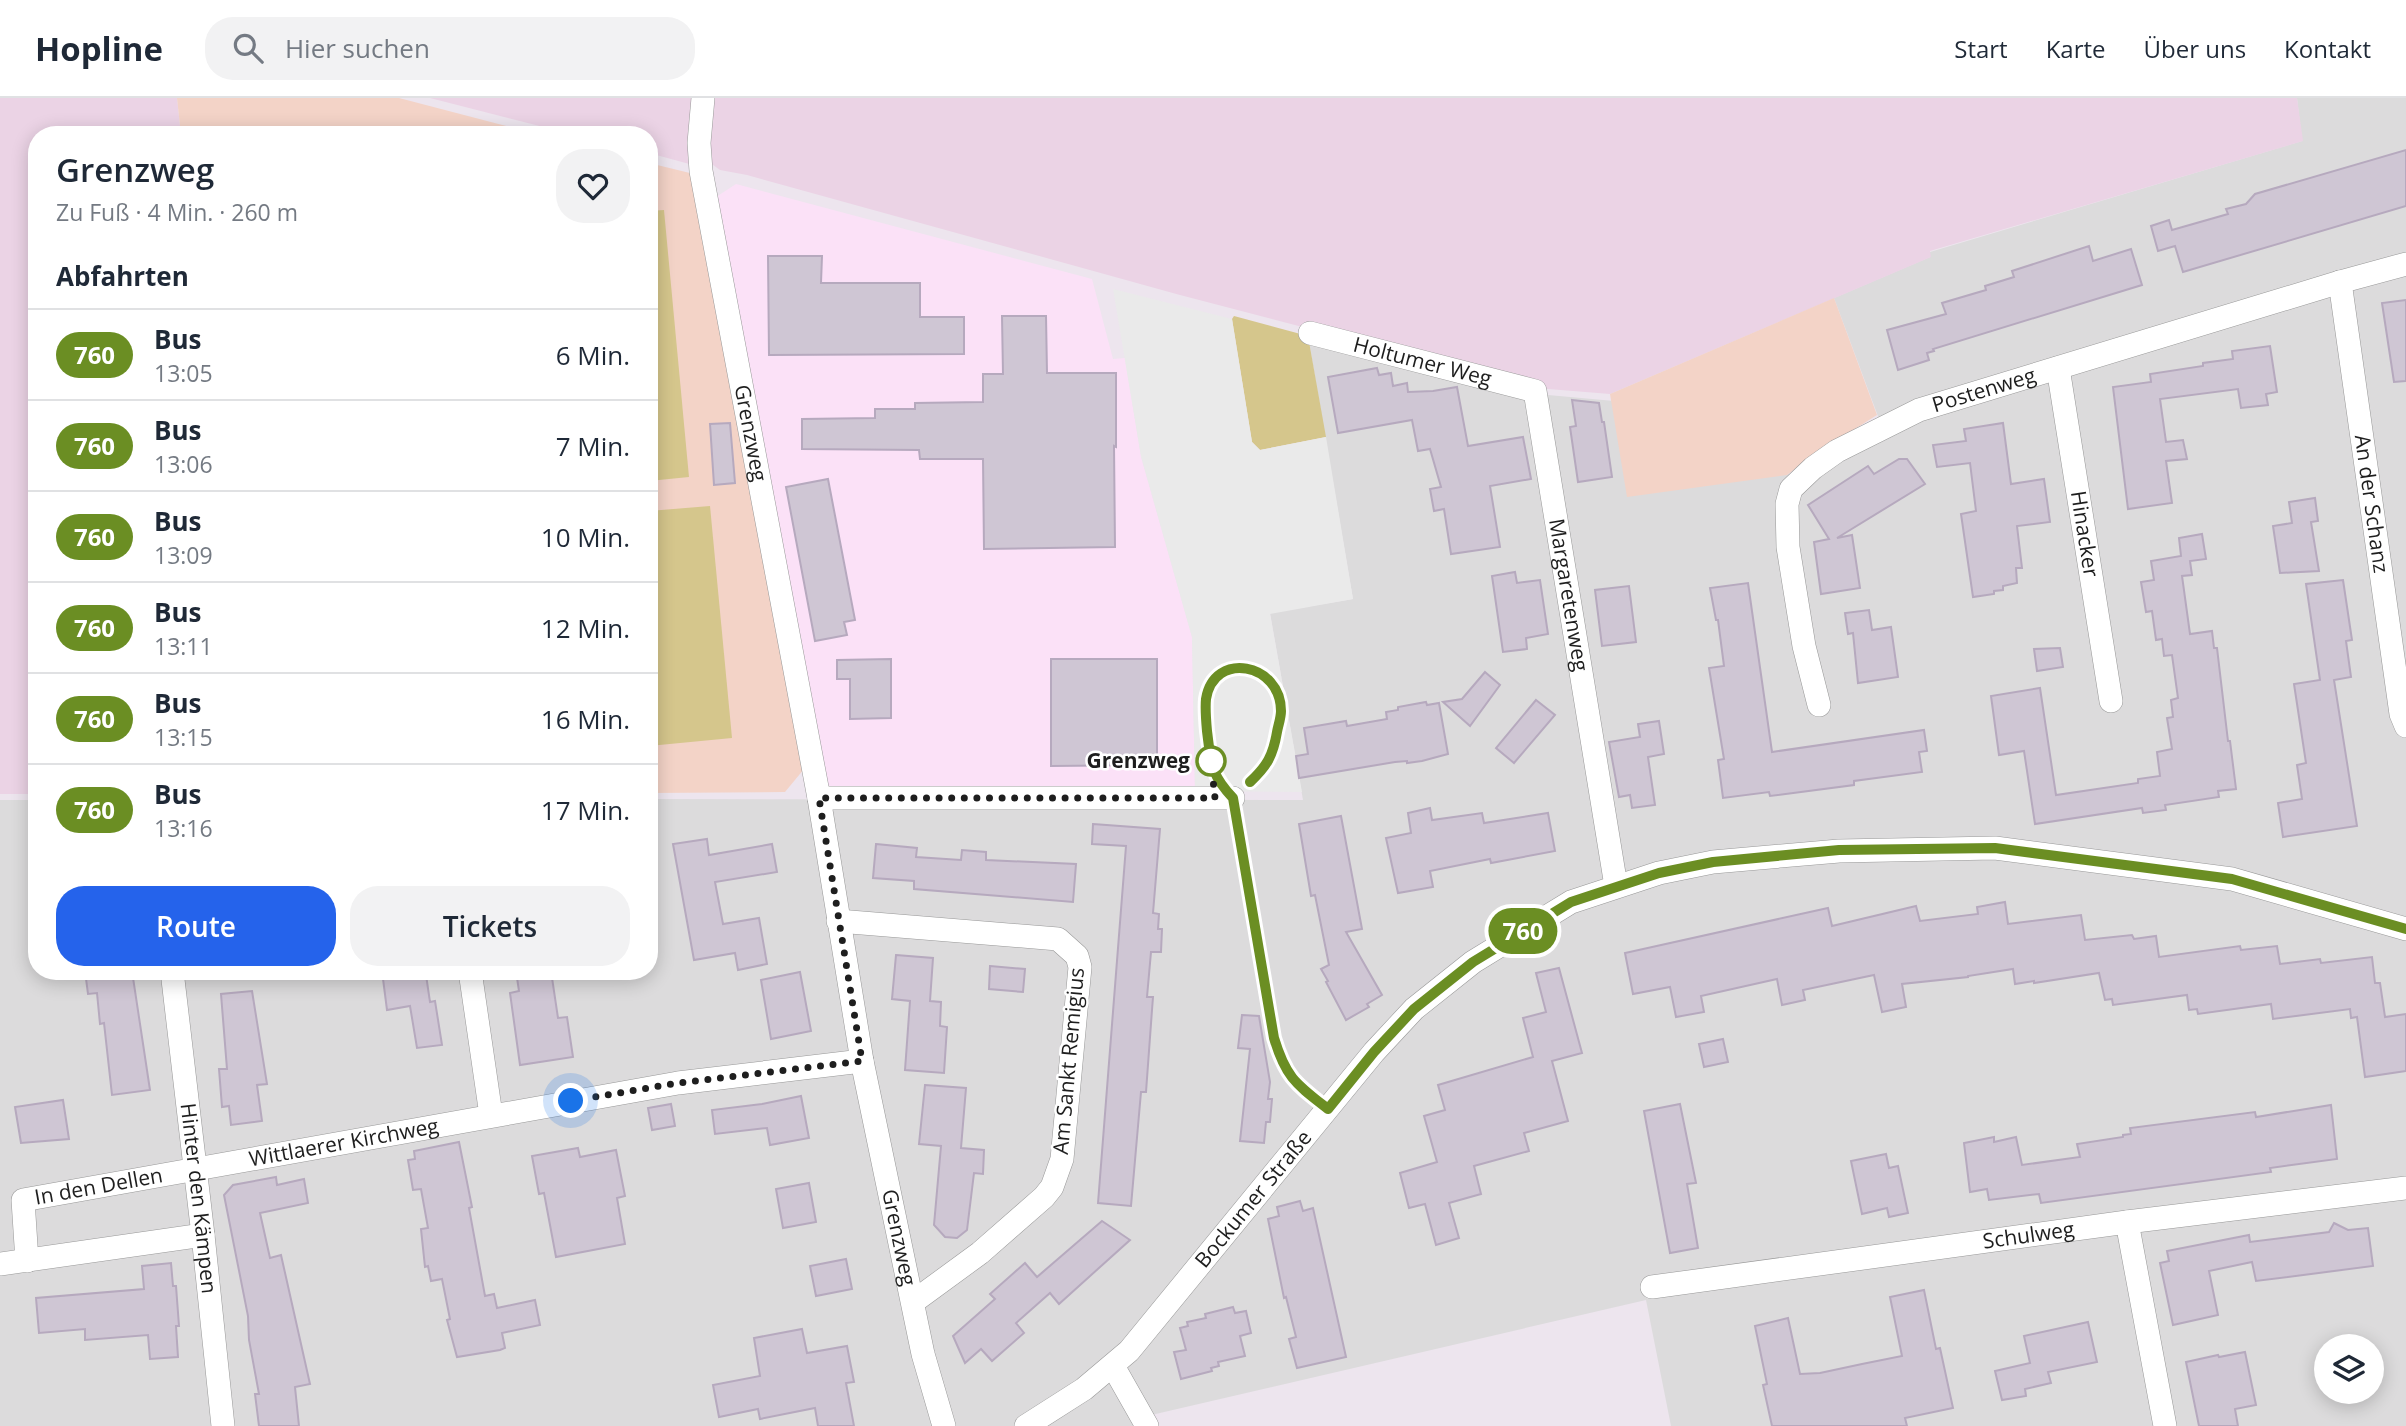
<!DOCTYPE html>
<html lang="de">
<meta charset="utf-8">
<style>
:root{--surface:#fff;--page:#f2f2f3;--text:#1f2937;--muted:#747a83;--line:#e0e1e3;--accent:#2563eb}
body{margin:0;font-family:"Open Sans",sans-serif;background:var(--page);color:var(--text);height:100vh;display:flex;flex-direction:column;font-size:26px;white-space:nowrap}
*{box-sizing:border-box;margin:0}
p{font-size:23px;color:var(--muted)}
.icon{flex:none;width:38px;height:38px;fill:none;stroke:currentColor;stroke-width:2;stroke-linecap:round;stroke-linejoin:round}
.map{position:relative;flex:1;overflow:hidden}
.drawer{position:absolute;left:28px;top:28px;width:630px;height:854px;display:flex;flex-direction:column;background:var(--surface);border-radius:28px;box-shadow:0 4px 18px #0003}
.drawer>*{flex:none}
.badge{padding:0 14px;border-radius:23px;font-size:24px;line-height:46px}
.tools{position:absolute;left:2314px;top:1236px;display:grid;gap:14px}
.tools a{display:grid;place-items:center;width:70px;height:70px;border-radius:50%;background:var(--surface);box-shadow:0 4px 18px #0003;font-size:35px}
.you{position:absolute;width:35px;height:35px;margin:-18px;border:5px solid #fff;border-radius:50%;background:#1a73e8;box-shadow:0 0 0 10px #1a73e833}
.map>.badge{position:absolute;translate:-50% -50%;box-shadow:0 0 0 4px #fff}
h2{padding:0 28px;font-size:26px;line-height:63px}
.round{display:grid;place-items:center;flex:none;width:74px;height:74px;border-radius:28px;background:var(--page)}
.summary{display:flex;align-items:center;justify-content:space-between;height:119px;padding:0 28px}
h1{font-size:33px;font-weight:600;line-height:52px}
.button{display:flex;gap:14px;margin-top:auto;padding:14px 28px}
.button a{flex:1;height:80px;border-radius:28px;background:var(--accent);color:#fff;font-size:28px;font-weight:600;line-height:80px;text-align:center}
.button a+a{background:var(--page);color:var(--text)}
ul{padding:0;list-style:none}
li{display:flex;align-items:center;gap:21px;height:91px;padding:0 28px;border-top:2px solid var(--line)}
li div{flex:1}
li b{display:block;font-size:26px}
li em{font-style:normal}
li .badge{min-width:77px;font-weight:700;text-align:center}
header{display:flex;align-items:center;gap:42px;box-sizing:border-box;height:98px;padding:0 35px;background:var(--surface);border-bottom:2px solid var(--line)}
header strong{font-size:33px}
nav{display:flex;gap:38px;margin-inline-start:auto;font-size:24px}
.search{width:490px;height:63px;background:var(--page);display:flex;align-items:center;gap:18px;box-sizing:border-box;padding:0 24px;border-radius:28px;color:var(--muted);font-size:26px}
.map>svg:first-child{display:block}
.residential{fill:#dcdbdc;fill-rule:evenodd}
.education{fill:#fbe1f7}
.farmland{fill:#ebd3e5}
.park{fill:#f3d3c7}
.pitch{fill:#d5c68c}
.parking{fill:#eaeaea}
.building{fill:#cfc6d4;stroke:#b6a9be;stroke-width:2}
.lines{fill:none;stroke-linecap:round;stroke-linejoin:round}
.street-casing{stroke:#989898;stroke-width:24}
.street{stroke:#fff;stroke-width:23}
.line-casing{stroke:#fff;stroke-width:16}
.line{stroke:#6b8e23;stroke-width:10}
.walk{stroke:#1e1e1e;stroke-width:7;stroke-dasharray:0 12.6}
.stop-dot{fill:#fff;stroke:#6b8e23;stroke-width:3.5}
.labels{text-anchor:middle;stroke-width:5;stroke-linejoin:round;paint-order:stroke}
.street-label{font-size:21px;fill:#1e1e1e;stroke:#fff}
.stop-label{font-size:21px;font-weight:bold;fill:#1e1e1e;stroke:#fff;text-anchor:end}
</style>
<header>
<strong>Hopline</strong>
<div class="search"><svg class="icon" aria-label="search" viewBox="0 0 24 24"><circle cx="10" cy="10" r="6"/><path d="M15 15l6 6"/></svg>Hier suchen</div>
<nav><a>Start</a><a>Karte</a><a>Über uns</a><a>Kontakt</a></nav>
</header>
<div class="map">
<svg width="2406" height="1328" viewBox="0 0 2406 1328">
<rect width="100%" height="100%" fill="#ede5ee"/>
<path class="residential" d="M2297,0H2406V1328H1671L1646,1202L1147,1318L1136,1328H0V702H37V873H649V701L1303,702L1270,515L1353,501L1308,238L1537,296L1614,303L1763,379L1791,376L1879,321L1834,200L1930,159V154L2302,43ZM2326,1248H2371V1293H2326Z"/>
<polygon class="education" points="736,86 1092,181 1113,261 1125,260 1141,359 1192,539 1195,693 836,694 823,685 713,101"/>
<g class="farmland">
<polygon points="0,0 177,0 181,37 37,37 37,696 0,696"/>
<polygon points="430,0 699,0 693,67 649,55 649,37 575,37"/>
<polygon points="707,0 2297,0 2303,43 1930,153 1931,159 1610,296 1536,290 1180,197 747,77 720,72 709,64"/>
</g>
<g class="park">
<polygon points="177,0 399,0 541,37 181,37"/>
<polygon points="649,65 698,77 809,665 785,694 649,695"/>
<polygon points="1834,200 1877,317 1815,356 1787,377 1627,399 1610,296"/>
</g>
<g class="pitch">
<polygon points="664,112 689,379 649,383 649,113"/>
<polygon points="1234,218 1308,238 1326,339 1260,352 1252,344 1232,221"/>
<polygon points="710,408 732,640 649,648 649,413"/>
</g>
<polygon class="parking" points="1113,191 1232,221 1252,344 1260,352 1326,339 1353,501 1270,516 1302,694 1195,693 1192,539 1141,358"/>
<g class="building">
<polygon points="2406,52 2406,108 2183,174 2175,148 2158,153 2151,128 2169,122 2172,132 2228,116 2226,111 2246,106 2255,96"/>
<polygon points="2089,148 2093,163 2131,151 2142,187 1933,251 1934,253 1927,255 1929,262 1898,272 1887,232 1946,216 1942,205 1986,192 1985,188 2014,179 2012,173"/>
<polygon points="768,158 822,158 821,185 920,185 920,219 964,219 964,256 769,257"/>
<polygon points="2406,202 2406,283 2394,284 2382,205"/>
<polygon points="1002,218 1046,218 1047,275 1116,275 1116,349 1114,348 1115,449 984,451 983,361 920,361 919,352 802,351 802,321 875,320 875,311 915,311 915,305 983,304 983,276 1003,276"/>
<polygon points="2270,248 2277,294 2266,296 2268,307 2241,310 2238,291 2160,301 2166,344 2183,342 2187,361 2166,363 2172,405 2128,411 2113,289 2151,284 2150,276 2203,268 2203,265 2233,261 2232,253"/>
<polygon points="1377,270 1379,277 1391,275 1393,288 1407,285 1408,294 1433,293 1457,289 1468,348 1523,339 1531,381 1490,388 1500,449 1451,456 1444,411 1434,413 1430,391 1441,389 1430,351 1418,353 1412,322 1338,335 1328,279"/>
<polygon points="1572,302 1599,305 1602,324 1604,324 1612,379 1578,384 1570,329 1576,328"/>
<polygon points="730,325 735,385 714,387 710,326"/>
<polygon points="2003,325 2011,386 2044,381 2050,424 2017,428 2022,470 2016,470 2017,485 2003,488 2003,492 1994,493 1994,496 1973,499 1961,416 1976,413 1970,365 1937,369 1933,347 1966,343 1964,331"/>
<polygon points="1899,361 1907,361 1925,386 1837,440 1852,437 1860,490 1821,496 1814,444 1829,441 1808,407 1868,368 1874,376"/>
<polygon points="828,381 855,522 844,524 847,537 815,543 786,389"/>
<polygon points="2315,400 2318,423 2311,424 2319,473 2280,475 2273,428 2292,425 2289,404"/>
<polygon points="2202,436 2206,461 2190,463 2192,477 2182,478 2190,536 2212,533 2214,550 2217,550 2228,643 2230,643 2236,691 2218,693 2219,699 2165,707 2166,712 2143,715 2142,710 2035,726 2024,653 1999,657 1991,598 2040,590 2056,697 2138,685 2138,681 2160,678 2157,654 2172,651 2167,620 2173,619 2171,602 2178,600 2172,557 2164,558 2162,541 2156,542 2152,513 2146,514 2141,484 2154,482 2151,463 2181,458 2179,440"/>
<polygon points="1515,474 1517,485 1540,482 1548,536 1526,540 1527,551 1503,554 1492,478"/>
<polygon points="2343,482 2352,542 2346,543 2351,579 2334,582 2357,728 2283,739 2278,705 2302,701 2297,667 2306,665 2294,586 2320,582 2306,486"/>
<polygon points="1748,485 1772,654 1924,632 1927,653 1919,654 1922,674 1854,683 1854,687 1770,698 1769,694 1723,700 1718,662 1724,661 1709,570 1724,568 1718,522 1716,522 1710,490"/>
<polygon points="1629,488 1636,544 1602,548 1595,492"/>
<polygon points="1869,512 1872,532 1891,529 1898,579 1858,585 1853,535 1848,536 1845,515"/>
<polygon points="2060,550 2063,569 2037,573 2034,551"/>
<polygon points="891,561 891,620 850,621 850,581 837,581 837,562"/>
<polygon points="1051,561 1157,561 1157,667 1051,668"/>
<polygon points="1485,574 1500,587 1470,628 1443,604 1462,601"/>
<polygon points="1536,602 1555,617 1514,665 1496,650"/>
<polygon points="1426,604 1427,607 1439,605 1448,656 1422,663 1407,665 1407,663 1395,664 1299,680 1296,658 1308,656 1304,630 1346,623 1347,628 1387,621 1386,614 1398,612 1398,609"/>
<polygon points="1659,623 1664,656 1648,659 1655,707 1632,710 1630,697 1619,699 1609,644 1640,639 1638,626"/>
<polygon points="1430,710 1432,722 1482,715 1484,725 1548,715 1555,753 1491,765 1490,761 1430,773 1433,789 1398,795 1386,740 1411,735 1408,715"/>
<polygon points="1341,718 1362,831 1346,834 1382,897 1367,906 1369,909 1346,922 1326,884 1328,883 1321,871 1329,867 1315,797 1311,798 1299,726"/>
<polygon points="1093,726 1160,731 1153,815 1159,816 1158,831 1162,831 1161,854 1151,854 1147,899 1153,899 1152,912 1146,994 1141,994 1131,1108 1098,1105 1126,748 1092,746"/>
<polygon points="707,741 709,757 772,746 777,774 715,784 723,826 759,820 767,866 738,872 735,855 694,862 673,746"/>
<polygon points="876,746 917,750 916,759 961,762 962,752 986,754 986,762 1076,766 1073,804 914,791 914,783 873,780"/>
<polygon points="2005,804 2008,826 2081,817 2085,842 2132,837 2134,841 2156,838 2159,859 2240,848 2241,852 2277,848 2280,866 2320,861 2321,865 2372,859 2375,885 2380,885 2385,919 2406,916 2406,973 2365,979 2357,919 2351,920 2350,911 2273,921 2271,906 2198,916 2197,911 2189,912 2187,897 2113,907 2112,901 2105,902 2099,875 2034,885 2034,883 2015,886 2013,871 1968,878 1968,879 1902,886 1906,909 1882,914 1874,877 1803,892 1805,902 1782,907 1777,881 1701,898 1704,914 1676,919 1670,889 1633,896 1625,855 1828,810 1832,828 1916,808 1920,823 1978,816 1977,809"/>
<polygon points="896,857 933,860 930,903 941,904 940,928 947,929 944,975 905,972 910,903 892,901"/>
<polygon points="990,868 1025,871 1023,894 989,891"/>
<polygon points="1559,870 1582,955 1552,963 1568,1023 1524,1035 1529,1053 1474,1068 1481,1096 1449,1105 1459,1140 1436,1147 1425,1106 1409,1110 1400,1075 1437,1064 1424,1018 1445,1012 1438,987 1533,959 1523,920 1546,914 1536,875"/>
<polygon points="85,873 132,873 150,992 112,997 104,925 100,926 97,895 88,896"/>
<polygon points="382,873 406,873 407,880 426,877 430,904 435,903 442,947 417,950 410,908 387,912"/>
<polygon points="516,873 551,873 558,920 567,919 573,959 520,967 510,895 519,893"/>
<polygon points="800,874 811,933 771,941 761,882"/>
<polygon points="252,893 267,986 257,987 262,1023 231,1027 229,1008 222,1009 219,971 227,971 221,896"/>
<polygon points="1242,917 1259,918 1270,984 1268,1001 1272,1001 1270,1024 1266,1024 1264,1045 1240,1043 1250,951 1238,950"/>
<polygon points="1723,941 1728,964 1704,969 1699,946"/>
<polygon points="925,987 966,990 961,1050 984,1052 983,1076 974,1075 967,1132 957,1140 945,1139 934,1127 941,1048 919,1046"/>
<polygon points="801,998 809,1040 770,1047 767,1030 715,1036 712,1012 762,1006"/>
<polygon points="63,1002 69,1041 21,1045 15,1009"/>
<polygon points="671,1006 675,1028 652,1032 648,1010"/>
<polygon points="1680,1006 1696,1085 1687,1086 1698,1150 1670,1155 1644,1013"/>
<polygon points="2331,1007 2337,1061 2270,1070 2271,1074 2041,1105 2039,1096 1989,1102 1987,1091 1970,1094 1964,1045 1994,1039 1994,1044 2016,1039 2022,1067 2080,1059 2077,1046 2123,1039 2123,1037 2131,1036 2130,1030 2255,1014 2256,1019"/>
<polygon points="459,1044 472,1109 469,1110 485,1198 494,1196 497,1210 535,1202 540,1227 502,1235 505,1250 500,1252 457,1259 447,1222 450,1221 442,1181 431,1183 428,1168 425,1169 421,1131 428,1130 421,1091 413,1092 408,1062 415,1061 414,1053"/>
<polygon points="578,1050 580,1059 616,1052 625,1098 617,1100 625,1146 556,1159 544,1095 539,1096 532,1058"/>
<polygon points="1886,1056 1889,1070 1898,1068 1908,1115 1889,1119 1887,1110 1862,1116 1851,1063"/>
<polygon points="276,1079 277,1087 304,1081 308,1105 260,1115 270,1160 281,1157 310,1286 295,1289 299,1328 259,1328 255,1296 259,1296 249,1242 248,1218 224,1097 233,1087"/>
<polygon points="809,1085 816,1124 783,1130 776,1091"/>
<polygon points="1300,1103 1303,1113 1313,1110 1346,1259 1297,1270 1289,1241 1296,1239 1286,1199 1284,1200 1268,1121 1279,1118 1277,1109"/>
<polygon points="1102,1123 1130,1142 1059,1206 1050,1195 1016,1225 1024,1235 992,1263 981,1251 965,1265 953,1238 995,1201 990,1196 1025,1165 1037,1179"/>
<polygon points="2334,1125 2348,1132 2368,1130 2373,1168 2256,1183 2252,1164 2209,1173 2218,1217 2173,1227 2160,1165 2169,1163 2167,1153 2249,1137 2250,1144 2329,1134"/>
<polygon points="846,1161 852,1191 816,1198 810,1168"/>
<polygon points="171,1165 173,1188 176,1188 179,1228 176,1228 178,1259 150,1261 148,1237 85,1242 85,1231 39,1235 36,1200 144,1191 142,1168"/>
<polygon points="1924,1192 1936,1251 1940,1250 1953,1310 1905,1320 1907,1328 1772,1328 1763,1287 1767,1286 1755,1228 1788,1220 1800,1276 1820,1275 1862,1266 1902,1258 1890,1199"/>
<polygon points="1233,1209 1235,1215 1246,1213 1251,1235 1240,1238 1245,1258 1218,1264 1219,1268 1211,1270 1212,1273 1181,1281 1174,1254 1186,1252 1180,1230 1188,1228 1187,1224 1206,1220 1205,1216"/>
<polygon points="2088,1224 2097,1264 2048,1274 2051,1285 2025,1291 2026,1298 2002,1302 1995,1273 2030,1265 2024,1238"/>
<polygon points="802,1231 807,1255 847,1248 854,1284 846,1285 854,1328 818,1328 815,1310 760,1321 758,1311 719,1319 713,1287 760,1278 754,1240"/>
<polygon points="2245,1254 2256,1307 2235,1311 2238,1328 2199,1328 2186,1264 2218,1257 2219,1259"/>
</g>
<g class="lines">
<defs>
<g id="street">
<path id="s1" d="M703,0L699,45L701,73L819,700L862,963L923,1256L944,1328"/>
<path id="s2" d="M2340,184L2401,616L2406,628"/>
<path id="s3" d="M1310,235L1535,293L1616,788"/>
<path id="s4" d="M2058,270L2111,603"/>
<path id="s5" d="M1819,607L1804,548L1788,449L1787,406L1791,391L1813,370L1837,353L1919,312L2340,184L2406,166"/>
<polyline points="819,700 1233,700"/>
<polyline points="838,823 1058,841 1077,858 1080,869 1062,1061 1052,1089 1044,1099 980,1155 913,1204"/>
<path id="s6" d="M172,873L203,1137L223,1328"/>
<polyline points="470,873 491,1017"/>
<polyline points="2127,1124 2165,1328"/>
<path id="s7" d="M27,1163L23,1102L678,985L862,963"/>
<polyline points="0,1166 203,1137"/>
<path id="s8" d="M1652,1189L2127,1124L2406,1090"/>
<polyline points="1113,1268 1147,1328"/>
<path id="s9" d="M1026,1328L1084,1291L1129,1253L1374,954L1414,911L1473,864L1571,804L1659,775L1713,764L1839,753L1995,750L2232,781L2406,831"/>
</g>
</defs>
<use href="#street" class="street-casing"/>
<use href="#street" class="street"/>
</g>
<g class="lines">
<defs>
<path id="line" d="M1250,684C1267,668 1273,658 1277,634C1278,628 1281,620 1281,613C1281,565 1214,552 1206,601C1205,611 1206,622 1207,633C1211,664 1210,676 1233,700L1274,940C1286,980 1296,986 1328,1011L1374,954L1414,911L1473,864L1571,804L1659,775L1713,764L1839,752L1995,750L2232,781L2406,831"/>
</defs>
<use href="#line" class="line-casing"/>
<use href="#line" class="line"/>
<polyline class="walk" points="571,1003 678,985 862,963 819,700 1215,700 1211,663"/>
</g>
<circle class="stop-dot" cx="1211" cy="663" r="14"/>
<g class="labels">
<g class="street-label">
<text dy="7" stroke="none"><textPath href="#s3" startOffset="116">Holtumer Weg</textPath></text>
<text dy="7" stroke="none"><textPath href="#s5" startOffset="439">Postenweg</textPath></text>
<text dy="7" stroke="none"><textPath href="#s1" startOffset="340">Grenzweg</textPath></text>
<text dy="7" stroke="none"><textPath href="#s2" startOffset="224">An der Schanz</textPath></text>
<text dy="7" stroke="none"><textPath href="#s4" startOffset="168">Hinacker</textPath></text>
<text dy="7" stroke="none"><textPath href="#s3" startOffset="439">Margaretenweg</textPath></text>
<text transform="translate(1069 963) rotate(-85)" y="7">Am Sankt Remigius</text>
<text dy="7" stroke="none"><textPath href="#s7" startOffset="387">Wittlaerer Kirchweg</textPath></text>
<text dy="7" stroke="none"><textPath href="#s7" startOffset="138">In den Dellen</textPath></text>
<text dy="7" stroke="none"><textPath href="#s6" startOffset="229">Hinter den Kämpen</textPath></text>
<text dy="7" stroke="none"><textPath href="#s9" startOffset="324">Bockumer Straße</textPath></text>
<text dy="7" stroke="none"><textPath href="#s8" startOffset="380">Schulweg</textPath></text>
<text dy="7" stroke="none"><textPath href="#s1" startOffset="1158">Grenzweg</textPath></text>
</g>
<g class="stop-label">
<text x="1190" y="670">Grenzweg</text>
</g>
</g>
</svg>
<div class="tools">
<a><svg class="icon" aria-label="layers" viewBox="0 0 24 24"><path d="M12 4l9 5-9 5-9-5zM3 14l9 5 9-5"/></svg></a>
</div>
<div class="you" style="left:571px;top:1003px"></div>
<b class="badge" style="left:1523px;top:833px;background:#6b8e23;color:#fff">760</b>
<section class="drawer">
<div class="summary"><div><h1>Grenzweg</h1><p>Zu Fuß · 4 Min. · 260 m</p></div><a class="round"><svg class="icon" aria-label="heart" viewBox="0 0 24 24"><path d="M12 20l-8-8c-3-5 5-10 8-4 3-6 11-1 8 4z"/></svg></a></div>
<h2>Abfahrten</h2>
<ul>
<li><span class="badge" style="background:#6b8e23;color:#fff">760</span><div><b>Bus</b><p>13:05</p></div><em>6 Min.</em></li>
<li><span class="badge" style="background:#6b8e23;color:#fff">760</span><div><b>Bus</b><p>13:06</p></div><em>7 Min.</em></li>
<li><span class="badge" style="background:#6b8e23;color:#fff">760</span><div><b>Bus</b><p>13:09</p></div><em>10 Min.</em></li>
<li><span class="badge" style="background:#6b8e23;color:#fff">760</span><div><b>Bus</b><p>13:11</p></div><em>12 Min.</em></li>
<li><span class="badge" style="background:#6b8e23;color:#fff">760</span><div><b>Bus</b><p>13:15</p></div><em>16 Min.</em></li>
<li><span class="badge" style="background:#6b8e23;color:#fff">760</span><div><b>Bus</b><p>13:16</p></div><em>17 Min.</em></li>
</ul>
<div class="button"><a>Route</a><a>Tickets</a></div>
</section>
</div>
